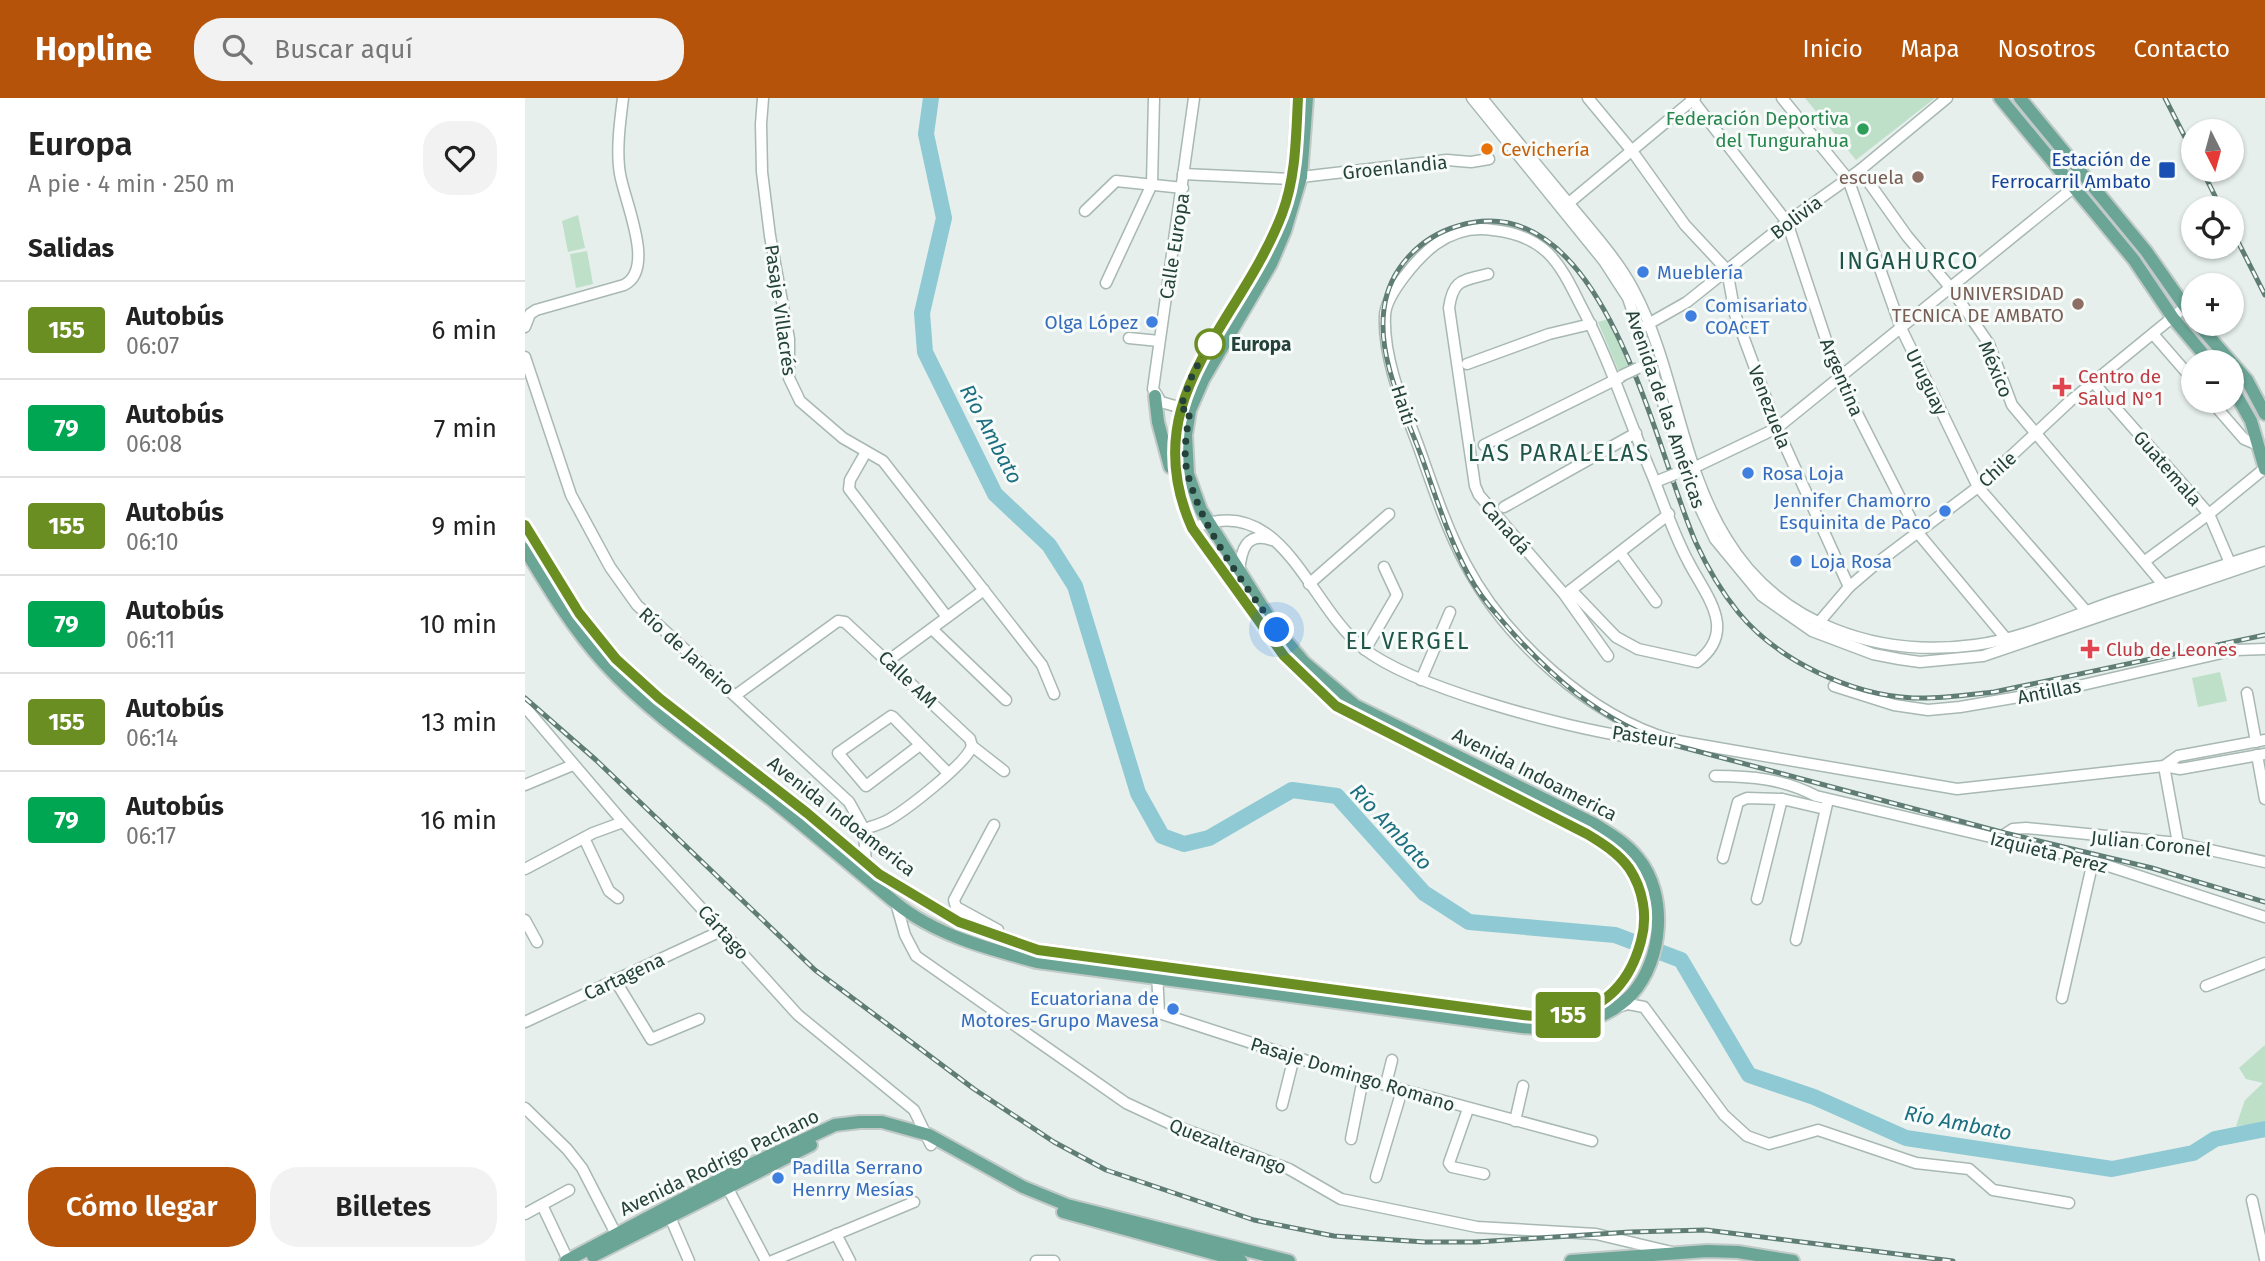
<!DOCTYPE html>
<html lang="es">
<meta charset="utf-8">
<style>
:root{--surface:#fff;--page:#f2f2f2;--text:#222;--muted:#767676;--line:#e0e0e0;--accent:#b45309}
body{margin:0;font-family:"Fira Sans",sans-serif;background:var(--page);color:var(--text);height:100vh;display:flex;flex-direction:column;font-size:26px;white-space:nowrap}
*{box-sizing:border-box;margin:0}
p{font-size:23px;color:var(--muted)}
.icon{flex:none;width:38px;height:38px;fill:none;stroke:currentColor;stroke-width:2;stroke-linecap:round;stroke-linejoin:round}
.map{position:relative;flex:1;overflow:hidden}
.panel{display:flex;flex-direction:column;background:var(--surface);width:525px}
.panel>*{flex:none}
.badge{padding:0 14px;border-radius:5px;font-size:24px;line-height:46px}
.needle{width:46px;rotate:174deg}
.controls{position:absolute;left:1656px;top:21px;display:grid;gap:14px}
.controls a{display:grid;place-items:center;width:63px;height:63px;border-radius:50%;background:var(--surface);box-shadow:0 2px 5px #0004;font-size:35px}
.you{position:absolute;width:35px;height:35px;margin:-18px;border:5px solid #fff;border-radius:50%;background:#1a73e8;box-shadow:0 0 0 10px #1a73e833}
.map>.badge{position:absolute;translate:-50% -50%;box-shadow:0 0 0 4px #fff}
h2{padding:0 28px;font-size:26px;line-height:63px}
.round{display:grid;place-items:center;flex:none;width:74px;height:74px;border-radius:28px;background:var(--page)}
.summary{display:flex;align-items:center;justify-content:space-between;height:119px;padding:0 28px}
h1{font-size:33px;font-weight:600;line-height:52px}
.primary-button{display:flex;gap:14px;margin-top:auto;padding:14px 28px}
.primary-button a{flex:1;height:80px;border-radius:28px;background:var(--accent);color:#fff;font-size:28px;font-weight:600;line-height:80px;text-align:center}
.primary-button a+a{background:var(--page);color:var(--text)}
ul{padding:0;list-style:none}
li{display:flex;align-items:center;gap:21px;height:98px;padding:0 28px;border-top:2px solid var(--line)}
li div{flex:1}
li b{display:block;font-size:26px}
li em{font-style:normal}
li .badge{min-width:77px;font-weight:700;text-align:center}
header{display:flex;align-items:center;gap:42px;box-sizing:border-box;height:98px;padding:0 35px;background:var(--accent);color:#fff}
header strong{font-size:33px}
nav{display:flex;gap:38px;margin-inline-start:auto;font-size:24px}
.search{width:490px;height:63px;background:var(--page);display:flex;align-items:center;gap:18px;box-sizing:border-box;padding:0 24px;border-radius:28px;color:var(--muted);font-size:26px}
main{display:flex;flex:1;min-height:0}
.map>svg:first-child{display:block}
.park{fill:#bfe0c8}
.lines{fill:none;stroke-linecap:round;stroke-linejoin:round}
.river{stroke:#8ec9d4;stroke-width:16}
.minor-casing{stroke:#a8b8b2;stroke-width:13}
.major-casing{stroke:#c2cac8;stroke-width:16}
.minor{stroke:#fff;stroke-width:10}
.major{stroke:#6aa596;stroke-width:12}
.rail-casing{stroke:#5f7d75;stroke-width:5}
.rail{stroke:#f7fbf9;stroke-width:2.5;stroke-dasharray:8;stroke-linecap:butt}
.minor-bridge-casing{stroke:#a8b8b2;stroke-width:13;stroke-linecap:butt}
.minor-bridge{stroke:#fff;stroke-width:10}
.line-casing{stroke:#fff;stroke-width:16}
.line{stroke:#6b8e23;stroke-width:10}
.walk{stroke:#24423a;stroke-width:7;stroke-dasharray:0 12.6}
.leisure-dot{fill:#2e9e5b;stroke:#f7fbf9;stroke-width:2.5}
.food-dot{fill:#e8710a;stroke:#f7fbf9;stroke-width:2.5}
.transit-dot{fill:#1a4fb4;stroke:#f7fbf9;stroke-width:2.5}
.education-dot{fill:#8d6e63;stroke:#f7fbf9;stroke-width:2.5}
.shop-dot{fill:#3f7fe0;stroke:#f7fbf9;stroke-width:2.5}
.stop-dot{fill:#fff;stroke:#6b8e23;stroke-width:3.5}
.health-dot{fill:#e0444e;stroke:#f7fbf9;stroke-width:2.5}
.labels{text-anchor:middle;stroke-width:6;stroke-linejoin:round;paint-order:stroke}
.leisure-label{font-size:19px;fill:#27864d;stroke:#f7fbf9;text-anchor:end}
.food-label{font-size:19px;fill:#c56008;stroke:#f7fbf9;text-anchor:start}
.transit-label{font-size:19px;fill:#164399;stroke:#f7fbf9;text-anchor:end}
.street-label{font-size:19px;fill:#24423a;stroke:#f7fbf9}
.education-label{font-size:19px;fill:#785e54;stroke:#f7fbf9;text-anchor:end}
.shop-label{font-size:19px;fill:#366cbe;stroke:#f7fbf9;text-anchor:start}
.stop-label{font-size:19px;font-weight:bold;fill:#24423a;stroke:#f7fbf9;text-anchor:start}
.health-label{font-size:19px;fill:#be3a42;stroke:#f7fbf9;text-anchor:start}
.water-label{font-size:21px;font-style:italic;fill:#1c6f80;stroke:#f7fbf9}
.quarter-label{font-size:23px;letter-spacing:2px;fill:#1f5548;stroke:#f7fbf9}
</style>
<header>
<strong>Hopline</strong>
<div class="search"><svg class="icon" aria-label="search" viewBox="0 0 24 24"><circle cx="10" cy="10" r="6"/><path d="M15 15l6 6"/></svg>Buscar aquí</div>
<nav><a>Inicio</a><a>Mapa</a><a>Nosotros</a><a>Contacto</a></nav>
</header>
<main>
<section class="panel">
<div class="summary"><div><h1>Europa</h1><p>A pie · 4 min · 250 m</p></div><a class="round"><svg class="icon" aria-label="heart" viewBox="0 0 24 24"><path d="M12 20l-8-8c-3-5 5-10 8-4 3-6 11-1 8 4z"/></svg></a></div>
<h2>Salidas</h2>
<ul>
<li><span class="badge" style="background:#6b8e23;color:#fff">155</span><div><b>Autobús</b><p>06:07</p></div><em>6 min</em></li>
<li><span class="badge" style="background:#00a651;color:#fff">79</span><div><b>Autobús</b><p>06:08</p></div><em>7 min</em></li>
<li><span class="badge" style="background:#6b8e23;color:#fff">155</span><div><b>Autobús</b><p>06:10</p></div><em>9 min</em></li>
<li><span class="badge" style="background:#00a651;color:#fff">79</span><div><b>Autobús</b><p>06:11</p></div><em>10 min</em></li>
<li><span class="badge" style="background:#6b8e23;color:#fff">155</span><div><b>Autobús</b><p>06:14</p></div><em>13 min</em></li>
<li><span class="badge" style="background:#00a651;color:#fff">79</span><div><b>Autobús</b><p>06:17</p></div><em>16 min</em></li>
</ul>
<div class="primary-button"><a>Cómo llegar</a><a>Billetes</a></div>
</section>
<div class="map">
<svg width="1740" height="1163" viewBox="0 0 1740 1163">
<rect width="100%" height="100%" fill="#e6efeb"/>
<g class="park">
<polygon points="1280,0 1410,0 1331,62"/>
<polygon points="53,117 60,150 43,154 37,123"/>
<polygon points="62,153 68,186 51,190 45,156"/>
<polygon points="1087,220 1104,267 1094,274 1073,224"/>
<polygon points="1695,574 1702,603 1673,609 1667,580"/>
<polygon points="1740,947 1740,1026 1711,1028 1720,1002 1738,985 1721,981 1714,970"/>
</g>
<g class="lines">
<polyline class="river" points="406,0 401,36 419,120 397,215 400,254 470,396 524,447 550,488 613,695 637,738 659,746 684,740 767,692 812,698 899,795 944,824 1090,837 1156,862 1224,977 1289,999 1381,1040 1587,1071 1668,1055 1690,1041 1740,1031"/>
<defs>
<g id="minor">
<polyline points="238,0 236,26 237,74 245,138 264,241 264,280 275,303 318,340 358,363 517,567 529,596"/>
<polyline points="947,0 1079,163 1103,200 1168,395 1190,441 1237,498 1287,533 1348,556 1374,561 1395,564 1458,558 1740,462"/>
<path d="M957,0C986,36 1016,72 1045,107C1067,134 1092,161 1108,191C1150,269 1154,364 1201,440C1253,527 1353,560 1450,547C1496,541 1544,519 1587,504C1638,487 1689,470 1740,454"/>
<polyline points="1063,0 1107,53 1160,127 1202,172 1210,216 1252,330 1324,489"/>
<polyline points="1166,0 1262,124 1313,278 1393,435 1483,543"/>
<polyline points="1257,0 1323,81 1376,230 1453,389 1561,513"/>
<polyline points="1335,72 1382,138 1425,189 1464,246 1487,307 1641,490"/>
<polyline points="658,76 766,81"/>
<polyline points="776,79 922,62 946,64 964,61"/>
<polyline points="1039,109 1170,0"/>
<polyline points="560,113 591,83 658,90"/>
<path d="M963,176C937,183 928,181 924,210L950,388L954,397L1039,496L1083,558"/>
<polyline points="581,185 627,86 629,0"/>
<path d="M0,229L5,216L11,212L99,187C131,171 100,105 95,76C91,53 95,23 98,0"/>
<polyline points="1118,229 1162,204 1262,124 1335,72 1422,0"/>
<polyline points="1628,236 1668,282"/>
<polyline points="604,240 634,243"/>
<polyline points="0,259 46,397 85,469 112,507 324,704 339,731 341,769"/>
<polyline points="942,266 1024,236 1066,226"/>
<polyline points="1568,284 1684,416 1705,465"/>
<polyline points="1686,303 1719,341 1733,347"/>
<polyline points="664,312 636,304 628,291 669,0"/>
<polyline points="959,347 1096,279"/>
<polyline points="341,354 325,382 324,391 422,519"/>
<polyline points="1164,372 1252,330 1548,90"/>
<polyline points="979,409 1111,335"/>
<path d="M668,430C758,392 782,506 838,550C888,590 1039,629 1104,639C1118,641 1133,641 1147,642L1432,691L1639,668L1655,671L1740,656"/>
<polyline points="1096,456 1131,504"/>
<polyline points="1620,463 1684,416 1740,370"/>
<path d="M714,474C716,452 721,433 747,442"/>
<polyline points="784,486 864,416"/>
<path d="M1046,492L1091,539L1113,551L1172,564C1214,532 1180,497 1163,463C1149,437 1139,407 1128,379C1103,321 1085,262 1055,206C1046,188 1037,169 1023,155C1008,141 989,134 968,132C948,129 928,134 911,146C894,158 860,197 860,218C858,260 878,307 893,347C907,386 920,427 940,465C980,541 1064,618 1147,642"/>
<polyline points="1042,495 1144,416"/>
<polyline points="1290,529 1324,489 1352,465 1453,389 1544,304 1659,210"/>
<polyline points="407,531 481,602"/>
<polyline points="840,552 872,497 859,469"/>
<polyline points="364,562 459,492"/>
<polyline points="896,582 925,514"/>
<polyline points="1309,588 1369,607 1403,612 1435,609 1540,591 1710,552 1740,551"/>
<polyline points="1722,595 1731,644"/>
<polyline points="211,597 313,523 320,524 445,641 447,648 479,673"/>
<polyline points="0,609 98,724 273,917 389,1012 406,1047"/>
<polyline points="395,647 341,688 313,655 366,618 368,619 423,675"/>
<polyline points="1732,657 1740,701"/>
<polyline points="1639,668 1653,658 1740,642"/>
<polyline points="1639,668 1653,745"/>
<path d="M1190,678C1227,678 1258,681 1291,698L1568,763L1740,819"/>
<polyline points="0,687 48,667"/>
<polyline points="469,727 429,802 431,809 473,832"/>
<path d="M339,731C348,728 357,726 365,721C382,711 442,665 447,648"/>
<polyline points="59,740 84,793 93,800"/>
<polyline points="1471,742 1488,731 1501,730 1653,745 1740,764"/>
<polyline points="1198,760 1213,704 1222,700 1257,701"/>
<polyline points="0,771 68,735 98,724"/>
<polyline points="1232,801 1257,701 1300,711"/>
<polyline points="371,805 380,837 391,858 601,1005 646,1026 764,1071 816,1101 952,1129 1071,1136 1147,1154"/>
<polyline points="0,822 12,844"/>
<polyline points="1271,842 1302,706"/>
<polyline points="632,874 634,915 838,981 1067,1043"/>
<polyline points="90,882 126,941 174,921"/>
<polyline points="1681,888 1740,865"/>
<polyline points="1537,900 1568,763"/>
<polyline points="1093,909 1103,906 1119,909 1199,1017 1222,1038 1244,1046 1293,1032 1391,1065 1444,1071 1468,1092 1544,1105"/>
<polyline points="0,924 198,832"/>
<polyline points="861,986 867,962"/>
<polyline points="757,1007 769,959"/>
<polyline points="0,1010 42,1051 57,1070 91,1136"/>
<polyline points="943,1011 924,1065 927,1069 959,1076"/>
<polyline points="990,1023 998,988"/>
<polyline points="826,1041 838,981"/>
<polyline points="851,1079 877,992"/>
<polyline points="199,1083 241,1163"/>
<polyline points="1727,1102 1740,1161"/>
<polyline points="17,1107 43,1162"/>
<polyline points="0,1116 44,1092"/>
<polyline points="145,1119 164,1163"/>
<polyline points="311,1136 325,1163"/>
<polyline points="247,1163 389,1104"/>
<polyline points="511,1163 529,1163"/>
</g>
<g id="major">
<polyline points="1475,0 1609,162 1648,220 1685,264"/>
<polyline points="1495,0 1621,153 1668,220"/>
<polyline points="1673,226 1722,282 1740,316"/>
<polyline points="1706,288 1726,323 1740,371"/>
<polyline points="630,298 633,324 645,369"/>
<path d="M0,427L54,515L91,561L134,600L282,715L353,776L434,824L513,852L997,917C1059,924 1100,904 1116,843C1123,818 1118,791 1104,770C1093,755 1078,745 1062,736L811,608L759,558L668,430C610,303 715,226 757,116C771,80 771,39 773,0"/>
<path d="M0,451C24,491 48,531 79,565C128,619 190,659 248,703C289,736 330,771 371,805C410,837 464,851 512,864L997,929C1035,933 1079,925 1107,896C1138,862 1143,796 1113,760C1101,745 1087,737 1071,727L831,608L779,564L752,532L676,412L663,376L661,337L665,312L678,282L746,166L760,133L776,79L782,0"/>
<polyline points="538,1114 716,1163"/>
<polyline points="68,1158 286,1047"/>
<polyline points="41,1163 197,1080 310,1027 335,1024 357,1024 404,1037 498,1089 542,1107 764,1163"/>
<polyline points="1046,1163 1182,1153 1213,1154 1268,1163"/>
</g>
</defs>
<use href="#minor" class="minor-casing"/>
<use href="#major" class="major-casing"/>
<use href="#minor" class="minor"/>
<use href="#major" class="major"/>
<defs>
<g id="rail">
<polyline points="1640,0 1668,55"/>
<polyline points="1677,72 1696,110"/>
<polyline points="1706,130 1740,197"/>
<path d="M1740,537L1469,594C1442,597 1415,601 1388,600C1326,597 1253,563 1213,514C1196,493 1182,469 1171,445C1130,353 1079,83 933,128C895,139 864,171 859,211C852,260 880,314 897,360C911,399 923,439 943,476C951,491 962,506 973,518C1021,575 1076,625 1149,647L1480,735L1627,770L1740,804"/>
<polyline points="0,600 71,662 290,872 449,991 529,1044 581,1072 729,1122 809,1138 900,1144 951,1144 1105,1134 1181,1132 1428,1163"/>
</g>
</defs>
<use href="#rail" class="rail-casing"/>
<use href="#rail" class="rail"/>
<defs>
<g id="minor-bridge">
<polyline points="1096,278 1113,270"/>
<polyline points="1135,382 1150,376"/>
</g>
</defs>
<use href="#minor-bridge" class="minor-bridge-casing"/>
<use href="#minor-bridge" class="minor-bridge"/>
</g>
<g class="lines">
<defs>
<path id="line" d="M0,427L54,515L91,561L134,600L282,715L354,776L434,824L513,852L998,917C1058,924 1100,903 1116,843C1123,818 1118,791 1104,770C1093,755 1077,745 1062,736L811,608L759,558L667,430C609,300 714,228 757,116C771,79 771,39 773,0"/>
</defs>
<use href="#line" class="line-casing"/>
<use href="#line" class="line"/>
<path class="walk" d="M685,246L668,275L655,311L665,312C662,333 657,356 663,377C678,434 719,485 752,532"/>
</g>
<circle class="leisure-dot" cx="1338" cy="31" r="7"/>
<circle class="food-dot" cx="962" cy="51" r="7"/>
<rect class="transit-dot" x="1633" y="63" width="18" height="18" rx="3.5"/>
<g class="education-dot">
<circle cx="1393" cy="79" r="7"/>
<circle cx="1553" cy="206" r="7"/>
</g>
<g class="shop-dot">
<circle cx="1118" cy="174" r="7"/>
<circle cx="1166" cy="218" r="7"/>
<circle cx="627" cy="224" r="7"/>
<circle cx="1223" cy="375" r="7"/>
<circle cx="1420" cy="413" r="7"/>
<circle cx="1271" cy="463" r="7"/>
<circle cx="648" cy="911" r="7"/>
<circle cx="253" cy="1080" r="7"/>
</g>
<circle class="stop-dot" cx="685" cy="246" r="14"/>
<g class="health-dot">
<path d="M1533.5 278.5h7v7h7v7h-7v7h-7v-7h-7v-7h7z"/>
<path d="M1561.5 540.5h7v7h7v7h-7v7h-7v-7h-7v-7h7z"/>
</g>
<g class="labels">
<g class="leisure-label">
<text x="1324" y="27">Federación Deportiva<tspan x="1324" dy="22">del Tungurahua</tspan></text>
</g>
<g class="food-label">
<text x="976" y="58">Cevichería</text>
</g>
<g class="transit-label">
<text x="1626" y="68">Estación de<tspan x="1626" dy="22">Ferrocarril Ambato</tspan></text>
</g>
<g class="street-label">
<text transform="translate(870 69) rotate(-6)" y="7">Groenlandia</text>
<text transform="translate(1271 119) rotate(-37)" y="7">Bolivia</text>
<text transform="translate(649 148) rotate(-81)" y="7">Calle Europa</text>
<text transform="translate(256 212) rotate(82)" y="7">Pasaje Villacrés</text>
<text transform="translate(1471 271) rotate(67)" y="7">México</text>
<text transform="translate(1317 279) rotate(67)" y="7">Argentina</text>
<text transform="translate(1402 284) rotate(64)" y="7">Uruguay</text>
<text transform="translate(879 307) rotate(72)" y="7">Haití</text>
<text transform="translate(1245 309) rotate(69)" y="7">Venezuela</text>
<text transform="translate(1141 311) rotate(71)" y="7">Avenida de las Américas</text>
<text transform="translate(1643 370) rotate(49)" y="7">Guatemala</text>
<text transform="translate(1472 371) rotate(-42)" y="7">Chile</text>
<text transform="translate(981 429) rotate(49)" y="7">Canadá</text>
<text transform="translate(162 553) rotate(42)" y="7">Río de Janeiro</text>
<text transform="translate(383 581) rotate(44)" y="7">Calle AM</text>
<text transform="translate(1524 593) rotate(-11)" y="7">Antillas</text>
<text transform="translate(1119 638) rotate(8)" y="7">Pasteur</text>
<text transform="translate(1010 676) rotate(27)" y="7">Avenida Indoamerica</text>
<text transform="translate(317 718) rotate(38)" y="7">Avenida Indoamerica</text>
<text transform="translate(1626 745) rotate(6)" y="7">Julian Coronel</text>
<text transform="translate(1524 754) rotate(14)" y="7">Izquieta Perez</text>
<text transform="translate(199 834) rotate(48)" y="7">Cártago</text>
<text transform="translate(99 878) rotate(-25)" y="7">Cartagena</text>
<text transform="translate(828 976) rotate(17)" y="7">Pasaje Domingo Romano</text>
<text transform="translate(703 1048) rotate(21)" y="7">Quezalterango</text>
<text transform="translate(194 1064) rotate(-26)" y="7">Avenida Rodrigo Pachano</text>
</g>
<g class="education-label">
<text x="1379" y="86">escuela</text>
<text x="1539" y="202">UNIVERSIDAD<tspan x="1539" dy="22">TECNICA DE AMBATO</tspan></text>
</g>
<g class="shop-label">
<text x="1132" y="181">Mueblería</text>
<text x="1180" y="214">Comisariato<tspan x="1180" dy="22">COACET</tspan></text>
<text x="613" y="231" text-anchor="end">Olga López</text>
<text x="1237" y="382">Rosa Loja</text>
<text x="1406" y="409" text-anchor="end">Jennifer Chamorro<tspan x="1406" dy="22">Esquinita de Paco</tspan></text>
<text x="1285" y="470">Loja Rosa</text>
<text x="634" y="907" text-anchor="end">Ecuatoriana de<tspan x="634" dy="22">Motores-Grupo Mavesa</tspan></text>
<text x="267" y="1076">Padilla Serrano<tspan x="267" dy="22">Henrry Mesías</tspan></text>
</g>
<g class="stop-label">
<text x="706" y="253">Europa</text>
</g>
<g class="health-label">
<text x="1553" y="285">Centro de<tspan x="1553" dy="22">Salud N°1</tspan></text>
<text x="1581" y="558">Club de Leones</text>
</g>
<g class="water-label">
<text transform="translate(466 336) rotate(62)" y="7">Río Ambato</text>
<text transform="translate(866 729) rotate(47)" y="7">Río Ambato</text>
<text transform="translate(1433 1025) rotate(11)" y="7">Río Ambato</text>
</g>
<g class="quarter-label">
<text x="1384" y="171">INGAHURCO</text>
<text x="1034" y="363">LAS PARALELAS</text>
<text x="883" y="551">EL VERGEL</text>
</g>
</g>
</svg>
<div class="controls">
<a><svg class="needle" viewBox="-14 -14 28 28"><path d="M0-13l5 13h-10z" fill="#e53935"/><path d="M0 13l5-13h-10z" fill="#767676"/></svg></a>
<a><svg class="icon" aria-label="locate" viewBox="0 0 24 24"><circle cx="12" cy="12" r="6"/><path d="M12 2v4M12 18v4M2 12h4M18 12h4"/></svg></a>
<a>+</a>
<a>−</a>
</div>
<div class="you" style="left:752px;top:532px"></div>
<b class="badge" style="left:1043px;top:917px;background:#6b8e23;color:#fff">155</b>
</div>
</main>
